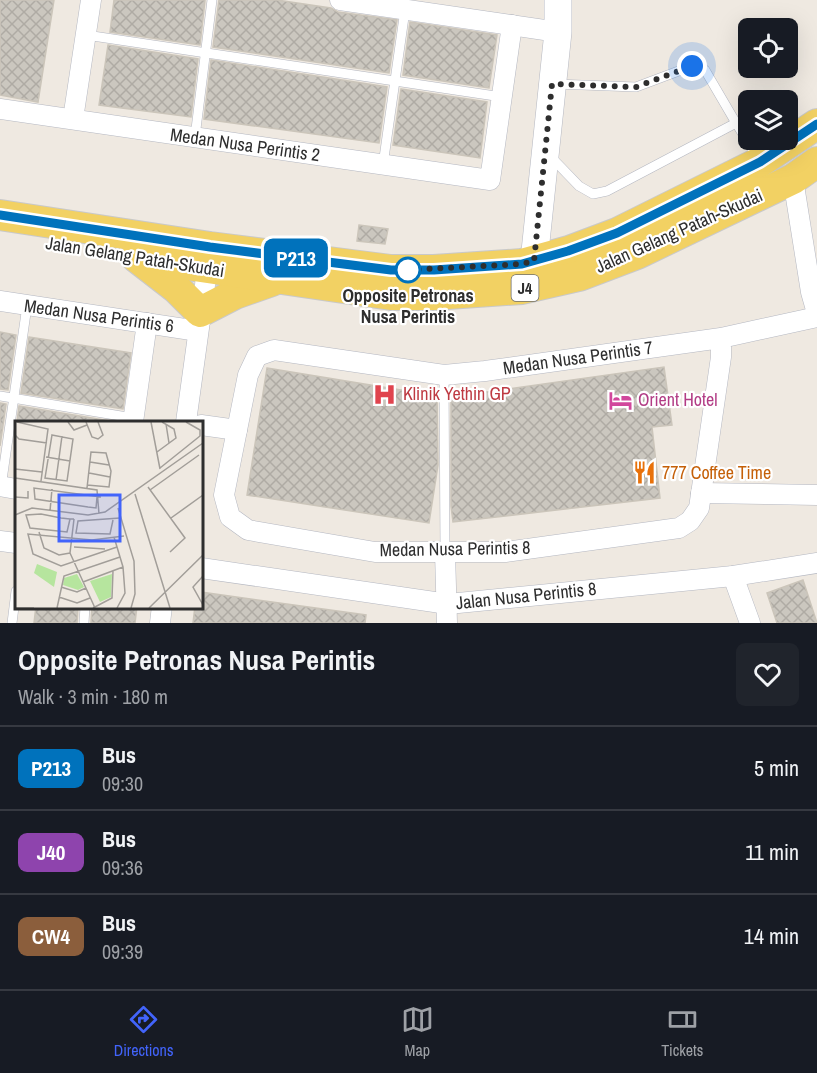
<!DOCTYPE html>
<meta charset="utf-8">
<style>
:root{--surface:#171b24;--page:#20242c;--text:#f1f3f6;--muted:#9ea1a6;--line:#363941;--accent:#4264fb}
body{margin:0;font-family:"Archivo Narrow",sans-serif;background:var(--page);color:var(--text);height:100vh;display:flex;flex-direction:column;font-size:22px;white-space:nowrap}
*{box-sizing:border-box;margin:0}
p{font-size:20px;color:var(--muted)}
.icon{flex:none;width:33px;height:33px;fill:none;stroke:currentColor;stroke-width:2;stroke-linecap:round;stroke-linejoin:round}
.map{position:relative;height:623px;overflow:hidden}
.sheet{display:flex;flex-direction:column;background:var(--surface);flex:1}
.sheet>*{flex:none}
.badge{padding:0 12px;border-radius:9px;font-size:21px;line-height:39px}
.tools{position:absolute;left:738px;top:18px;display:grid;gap:12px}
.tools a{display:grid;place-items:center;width:60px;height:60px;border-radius:9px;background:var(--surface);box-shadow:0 6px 24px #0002;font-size:30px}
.you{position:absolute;width:30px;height:30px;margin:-15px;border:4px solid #fff;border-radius:50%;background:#1a73e8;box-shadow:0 0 0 9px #1a73e833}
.map>.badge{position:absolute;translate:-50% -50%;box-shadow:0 0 0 3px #fff}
.round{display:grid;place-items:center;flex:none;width:63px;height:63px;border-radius:9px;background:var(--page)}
.head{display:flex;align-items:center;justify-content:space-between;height:102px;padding:0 18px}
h1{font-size:28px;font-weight:800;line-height:45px}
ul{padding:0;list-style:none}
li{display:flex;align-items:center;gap:18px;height:84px;padding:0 18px;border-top:2px solid var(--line)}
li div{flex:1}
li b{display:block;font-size:22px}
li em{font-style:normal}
li .badge{min-width:66px;font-weight:700;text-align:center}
.tab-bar{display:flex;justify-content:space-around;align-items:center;height:84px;border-top:2px solid var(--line);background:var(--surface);font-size:16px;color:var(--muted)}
.tab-bar a{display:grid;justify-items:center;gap:3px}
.tab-bar .current{color:var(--accent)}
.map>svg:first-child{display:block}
.building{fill:url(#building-cross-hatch);stroke:#cbc5ba;stroke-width:1.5}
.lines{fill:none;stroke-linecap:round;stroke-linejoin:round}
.lane-casing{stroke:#b4b7c1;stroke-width:10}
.street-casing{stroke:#b4b7c1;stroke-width:21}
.secondary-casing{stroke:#b4b7c1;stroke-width:28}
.primary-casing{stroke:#c9c9c9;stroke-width:32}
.lane{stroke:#fff;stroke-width:9}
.street{stroke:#fff;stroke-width:20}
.secondary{stroke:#fff;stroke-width:27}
.primary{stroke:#f2d163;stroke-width:30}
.line-casing{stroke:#fff;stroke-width:14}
.line{stroke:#0072bc;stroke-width:9}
.walk{stroke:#2e2e2e;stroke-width:6;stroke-dasharray:0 10.8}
.stop-dot{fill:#fff;stroke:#0072bc;stroke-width:3}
.labels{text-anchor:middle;stroke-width:4.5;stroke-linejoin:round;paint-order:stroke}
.shield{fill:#fff;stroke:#6d6d6d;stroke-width:1.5}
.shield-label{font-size:16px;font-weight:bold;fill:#2e2e2e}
.street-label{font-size:18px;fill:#2e2e2e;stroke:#fff}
.stop-label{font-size:18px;font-weight:bold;fill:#2e2e2e;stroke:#fff}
.health-label{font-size:18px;fill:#be3a42;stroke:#fff;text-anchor:start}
.hotel-label{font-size:18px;fill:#b23c85;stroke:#fff;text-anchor:start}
.food-label{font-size:18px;fill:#c56008;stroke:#fff;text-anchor:start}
.inset-road{fill:none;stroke:#a29e99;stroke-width:1.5}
.view{fill:#4264fb;fill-opacity:0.15;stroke:#4264fb;stroke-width:3}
.inset-edge{fill:none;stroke:#2e2e2e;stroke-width:3}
</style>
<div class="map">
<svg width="817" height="623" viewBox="0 0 817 623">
<defs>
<pattern id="building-cross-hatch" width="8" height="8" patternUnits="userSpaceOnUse" patternTransform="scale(1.5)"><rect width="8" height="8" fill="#cbc7bf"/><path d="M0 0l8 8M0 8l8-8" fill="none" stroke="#afaba4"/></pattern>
</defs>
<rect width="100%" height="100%" fill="#efe9e1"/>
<g class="building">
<polygon points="0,0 54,0 38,102 0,95"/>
<polygon points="114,0 205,0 200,45 110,32"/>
<polygon points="219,0 277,0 331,8 338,12 397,20 389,73 213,47"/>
<polygon points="410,22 497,35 489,88 403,75"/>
<polygon points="108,45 198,59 191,117 99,105"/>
<polygon points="211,60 387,87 379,143 204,119"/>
<polygon points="401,89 487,102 480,158 393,145"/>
<polygon points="359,225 388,229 385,244 357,241"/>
<polygon points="0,332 16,335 8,390 0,389"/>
<polygon points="29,337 131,353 123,409 21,393"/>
<polygon points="664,367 672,425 652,427 660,498 453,522 451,506 451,397"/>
<polygon points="267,368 437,396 438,465 429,523 247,495"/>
<polygon points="0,403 6,404 0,446"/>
<polygon points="19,406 116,422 17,422"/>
<polygon points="803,580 817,623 777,623 767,593"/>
<polygon points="201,592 366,615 365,623 193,623 195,606 201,606"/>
<polygon points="36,606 78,606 77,623 34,623"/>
<polygon points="92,606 137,606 135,623 91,623"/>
</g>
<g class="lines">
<defs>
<g id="lane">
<polyline points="86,35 502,97"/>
<polyline points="736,123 758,159"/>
<polyline points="195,137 212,0"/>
<polyline points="551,157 579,186 593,194 607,191 736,123 705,70 692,66 636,87 555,84"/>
<polyline points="383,165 405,10"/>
<polyline points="444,375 445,552"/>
<polyline points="0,396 133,418"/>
<polyline points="1,487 27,306"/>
<polyline points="12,623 16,591"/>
<polyline points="84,623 85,606"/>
</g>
<g id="street">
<polyline points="340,0 558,32"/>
<polyline points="0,109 490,180 512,25"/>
<polyline points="73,119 91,0"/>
<polyline points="793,179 811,292 817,313"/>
<polyline points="0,301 198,331"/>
<polyline points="721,338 721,357 699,508 690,521 679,528 505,552 375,552 248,530 230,517 224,495 248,375 257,356 274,350 444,375 485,371 721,338 817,317"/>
<polyline points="133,422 147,323"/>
<polyline points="186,422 209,256"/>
<polyline points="201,425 237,430"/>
<polyline points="0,486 16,489"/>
<polyline points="701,493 817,495"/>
<polyline points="0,541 16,543"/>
<polyline points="445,552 447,623"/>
<polyline points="201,568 448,604 733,576 817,563"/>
<polyline points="733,576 750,623"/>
<polyline points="160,623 162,606"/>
</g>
<polyline id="secondary" points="534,261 558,32 558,0"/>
<g id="primary">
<polyline points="0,215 210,247 391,270 434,270 522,264 569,251 617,233 760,162 817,124"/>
<polyline points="136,257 176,288 200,312 235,294 272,281"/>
<polyline points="167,262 391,295 433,295 522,289 579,276 637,254 793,179 817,162"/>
</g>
</defs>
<use href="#lane" class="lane-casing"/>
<use href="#street" class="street-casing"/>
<use href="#secondary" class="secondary-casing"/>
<use href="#primary" class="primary-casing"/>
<use href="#lane" class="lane"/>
<use href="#street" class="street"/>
<use href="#secondary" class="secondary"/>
<use href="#primary" class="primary"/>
</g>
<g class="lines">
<defs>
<polyline id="line" points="0,215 210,247 391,270 434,270 522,264 568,251 617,233 760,162 817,124"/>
</defs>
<use href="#line" class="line-casing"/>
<use href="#line" class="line"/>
<polyline class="walk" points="408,270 522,264 534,261 552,84 636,87 692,66"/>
</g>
<defs>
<symbol id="hospital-bare" viewBox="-9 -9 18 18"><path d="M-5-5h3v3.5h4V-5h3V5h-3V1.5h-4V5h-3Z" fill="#e0444e" stroke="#fff" stroke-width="2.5" paint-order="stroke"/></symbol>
<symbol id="hotel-bare" viewBox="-9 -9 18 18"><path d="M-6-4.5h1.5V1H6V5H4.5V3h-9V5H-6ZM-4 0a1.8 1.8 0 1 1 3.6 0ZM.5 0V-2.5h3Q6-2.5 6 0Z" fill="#d1479c" stroke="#fff" stroke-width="2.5" paint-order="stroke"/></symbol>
<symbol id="restaurant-bare" viewBox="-9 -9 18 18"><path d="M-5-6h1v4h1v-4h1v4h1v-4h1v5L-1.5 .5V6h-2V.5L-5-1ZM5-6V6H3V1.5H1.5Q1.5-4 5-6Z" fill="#e8710a" stroke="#fff" stroke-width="2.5" paint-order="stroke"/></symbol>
</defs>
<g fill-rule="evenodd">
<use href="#hospital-bare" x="368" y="378" width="33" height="33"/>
<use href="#hotel-bare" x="604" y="384" width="33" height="33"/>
<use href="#restaurant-bare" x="628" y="456" width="33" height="33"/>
</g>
<circle class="stop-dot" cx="408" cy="270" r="12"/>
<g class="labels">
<rect class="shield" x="511.5" y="275" width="27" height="26" rx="4.5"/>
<g class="shield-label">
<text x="525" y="294">J4</text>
</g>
<g class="street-label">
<text transform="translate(245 145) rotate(8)" y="6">Medan Nusa Perintis 2</text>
<text transform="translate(679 231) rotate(-24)" y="6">Jalan Gelang Patah-Skudai</text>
<text transform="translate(135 257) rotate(9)" y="6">Jalan Gelang Patah-Skudai</text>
<text transform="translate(99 316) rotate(8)" y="6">Medan Nusa Perintis 6</text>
<text transform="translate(578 358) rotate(-8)" y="6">Medan Nusa Perintis 7</text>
<text transform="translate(455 549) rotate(-1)" y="6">Medan Nusa Perintis 8</text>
<text transform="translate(526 596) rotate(-6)" y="6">Jalan Nusa Perintis 8</text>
</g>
<g class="stop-label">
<text x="408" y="302">Opposite Petronas<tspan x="408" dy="21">Nusa Perintis</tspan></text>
</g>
<g class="health-label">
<text x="403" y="400">Klinik Yethin GP</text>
</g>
<g class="hotel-label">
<text x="638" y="406">Orient Hotel</text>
</g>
<g class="food-label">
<text x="662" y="479">777 Coffee Time</text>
</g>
</g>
<g transform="translate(15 421)">
<rect width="188" height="188" fill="#efe9e1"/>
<path d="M62,153L69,166L63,169L48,164L49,157ZM97,153L96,176L85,181L75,160Z" fill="#b6e59e"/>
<path d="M22,143L42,151L39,166L19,152Z" fill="#b6e59e"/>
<path class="inset-road" d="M2,1L33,8L26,60M53,1L59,9L72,4M71,1L77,16L83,18L88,14L83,1M136,1L145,48M151,3L154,22M0,14L4,18L32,22M37,14L58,18L52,60L30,57ZM142,31L161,17L159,8L147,1M31,36L55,40M75,41L94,44M145,47L185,15V9L171,1M0,48L27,51M74,52L95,56M0,57L82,69L84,93M41,59L47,15M133,66L170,117L155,131M72,67L76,31L91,32L96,50L94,66L72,64M135,69L184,34M120,73L155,187M0,76L13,77V70M82,76L81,87L73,86L20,78L19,67L86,76M103,87L119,140L120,173L116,187M35,90L37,68M0,94L17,87L73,94L90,91L188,22M156,97L188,74M55,98L52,111L15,107L11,94L26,93L46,97L55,98H59M59,98L55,132L80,187M98,99L95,113L61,112L63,100L105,97M24,111L29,127L44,134L55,132M99,116L108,146L110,172L102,187M59,126L90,128M102,126L46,145L18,133L13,113L77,119L109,115M188,155L178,166L188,184M68,161L108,146M46,166L62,171L71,167M44,176L62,182L75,177M0,187H19M42,187L49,155L105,136M78,187L97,177L98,150M134,187L188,134"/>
<path class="view" d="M44,74H105V120H44Z"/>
<rect width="188" height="188" class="inset-edge"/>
</g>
</svg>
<div class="tools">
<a><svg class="icon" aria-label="locate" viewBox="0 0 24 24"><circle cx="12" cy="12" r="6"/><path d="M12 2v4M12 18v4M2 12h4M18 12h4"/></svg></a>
<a><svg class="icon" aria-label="layers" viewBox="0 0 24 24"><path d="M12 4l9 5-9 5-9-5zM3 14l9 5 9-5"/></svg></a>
</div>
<div class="you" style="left:692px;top:66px"></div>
<b class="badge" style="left:296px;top:258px;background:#0072bc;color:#fff">P213</b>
</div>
<section class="sheet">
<div class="head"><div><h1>Opposite Petronas Nusa Perintis</h1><p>Walk · 3 min · 180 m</p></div><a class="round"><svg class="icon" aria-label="heart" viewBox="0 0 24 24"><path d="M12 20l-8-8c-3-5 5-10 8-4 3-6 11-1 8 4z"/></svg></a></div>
<ul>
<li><span class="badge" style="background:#0072bc;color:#fff">P213</span><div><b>Bus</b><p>09:30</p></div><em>5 min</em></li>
<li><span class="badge" style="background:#8e44ad;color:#fff">J40</span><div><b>Bus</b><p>09:36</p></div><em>11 min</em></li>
<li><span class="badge" style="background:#8b5e3c;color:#fff">CW4</span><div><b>Bus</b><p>09:39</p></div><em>14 min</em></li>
</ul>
</section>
<nav class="tab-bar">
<a class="current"><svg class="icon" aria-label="directions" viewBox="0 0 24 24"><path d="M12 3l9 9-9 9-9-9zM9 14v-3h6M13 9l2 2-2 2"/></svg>Directions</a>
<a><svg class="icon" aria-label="map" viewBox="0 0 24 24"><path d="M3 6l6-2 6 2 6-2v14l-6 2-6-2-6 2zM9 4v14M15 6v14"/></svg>Map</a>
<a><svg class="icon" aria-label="tickets" viewBox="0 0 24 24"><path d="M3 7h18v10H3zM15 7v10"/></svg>Tickets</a>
</nav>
